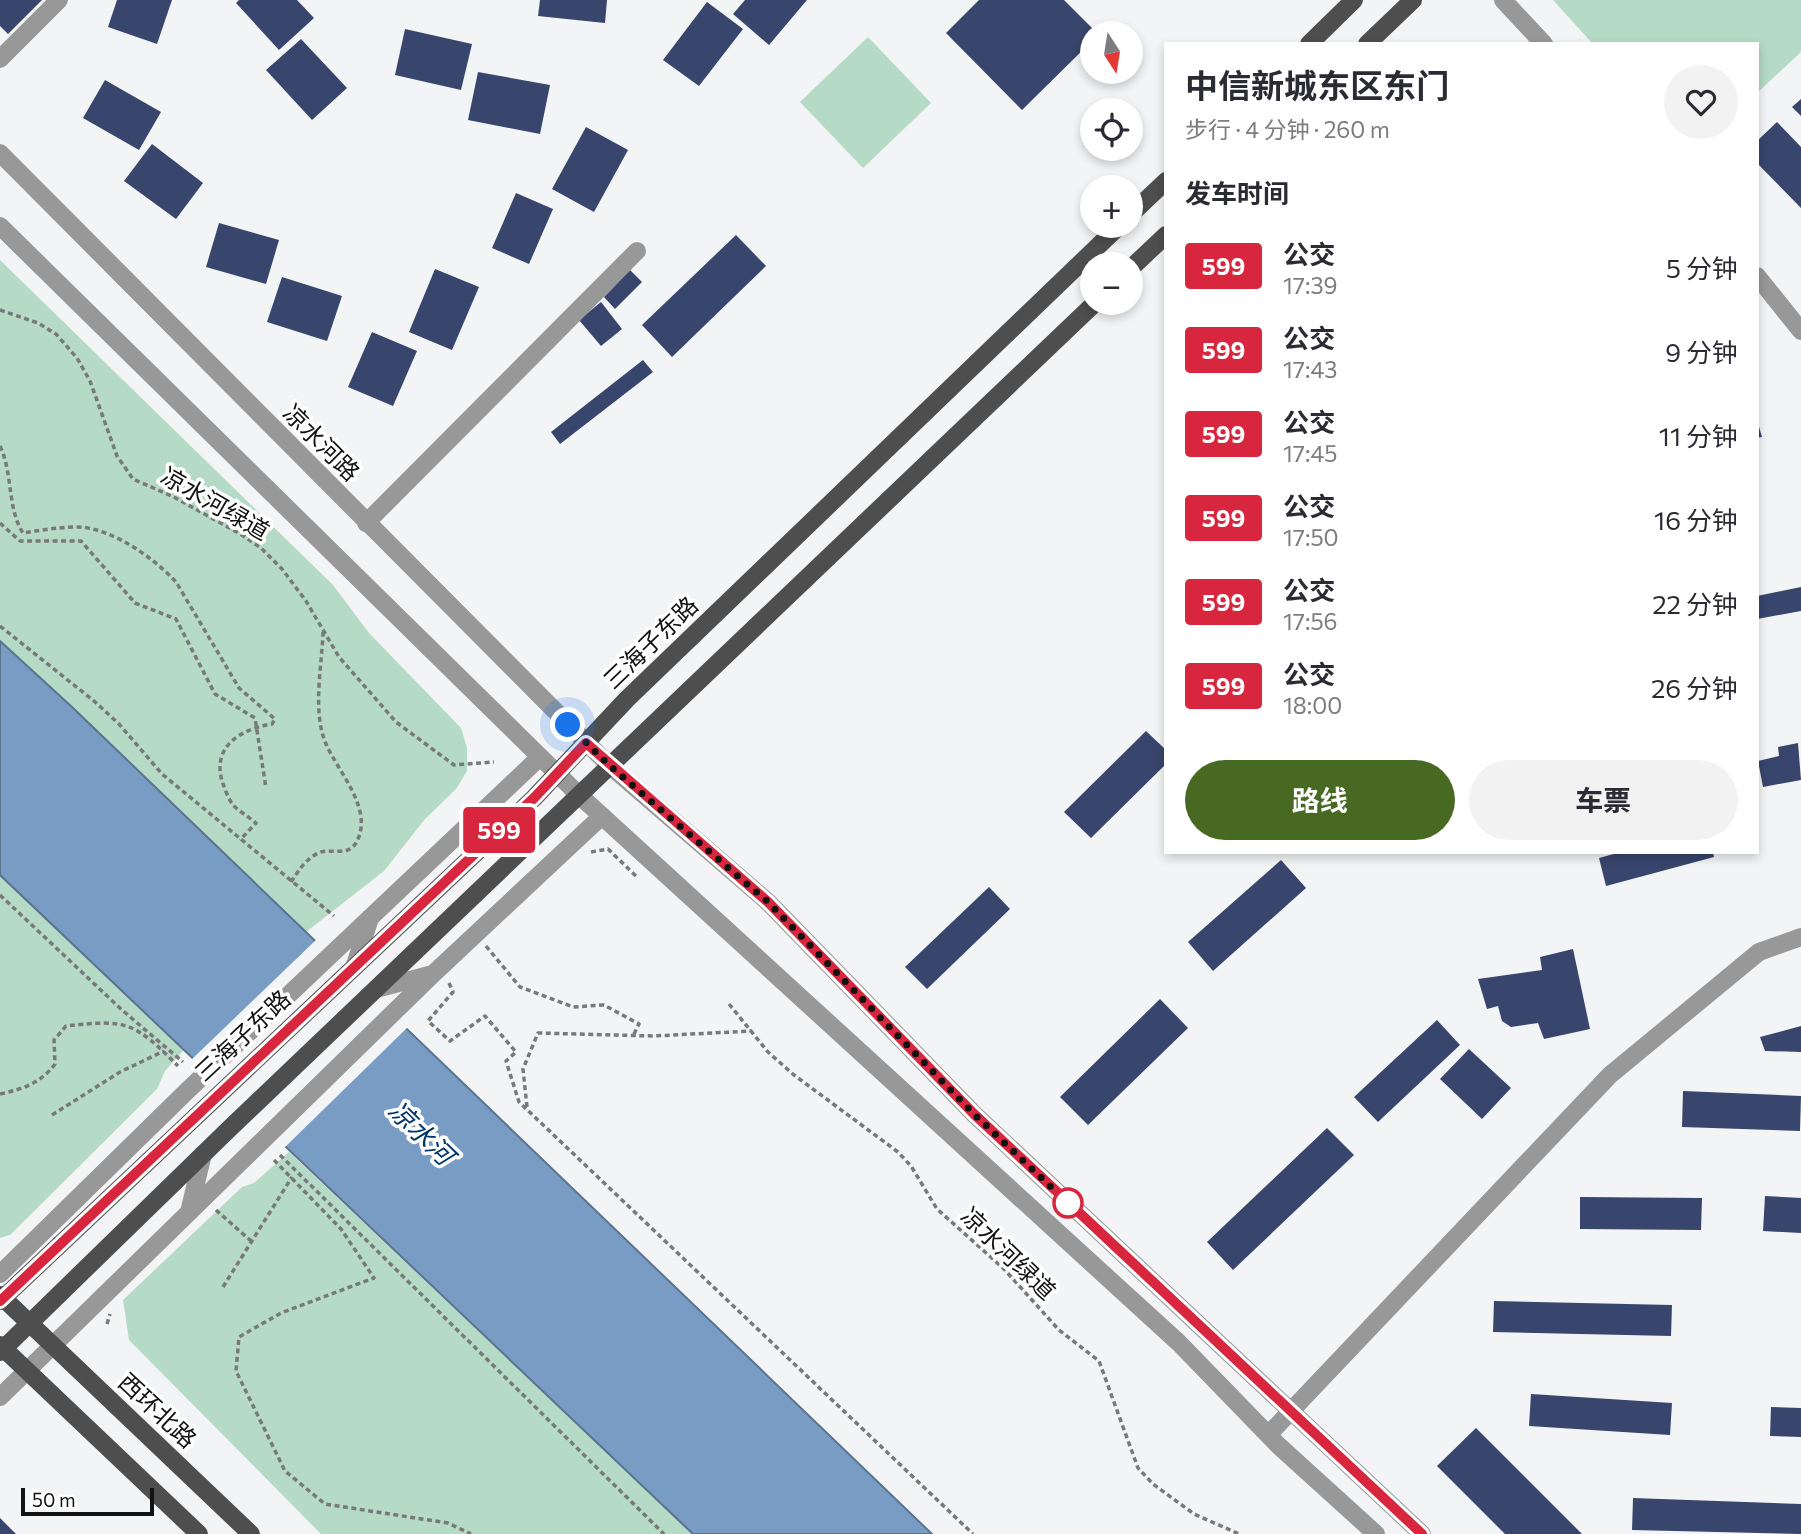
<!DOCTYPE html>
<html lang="zh">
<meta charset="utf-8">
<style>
:root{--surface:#fff;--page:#f2f2f3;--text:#2b2b33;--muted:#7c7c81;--accent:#476921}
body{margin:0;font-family:Commissioner,"Noto Sans SC",sans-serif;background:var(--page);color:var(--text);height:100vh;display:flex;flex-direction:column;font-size:26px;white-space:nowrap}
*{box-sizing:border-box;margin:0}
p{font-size:23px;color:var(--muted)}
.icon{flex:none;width:38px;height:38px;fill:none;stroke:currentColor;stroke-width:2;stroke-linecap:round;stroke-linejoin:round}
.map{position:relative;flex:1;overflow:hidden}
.side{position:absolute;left:1164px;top:42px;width:595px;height:812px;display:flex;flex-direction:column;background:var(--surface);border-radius:0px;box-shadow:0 4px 10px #0003}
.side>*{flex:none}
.badge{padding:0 14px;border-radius:5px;font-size:24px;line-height:46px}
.needle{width:46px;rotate:168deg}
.controls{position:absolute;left:1080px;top:21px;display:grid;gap:14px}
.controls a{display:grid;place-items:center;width:63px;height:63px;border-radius:50%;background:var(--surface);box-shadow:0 4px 10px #0003;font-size:35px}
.scale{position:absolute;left:21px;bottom:18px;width:133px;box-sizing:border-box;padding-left:7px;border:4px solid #121212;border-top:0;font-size:19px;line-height:24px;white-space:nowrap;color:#121212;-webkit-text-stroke:5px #fff;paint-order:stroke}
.you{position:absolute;width:35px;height:35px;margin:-18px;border:5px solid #fff;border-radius:50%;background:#1a73e8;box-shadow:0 0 0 10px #1a73e833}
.map>.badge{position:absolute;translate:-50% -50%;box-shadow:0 0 0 4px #fff}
h2{padding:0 21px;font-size:26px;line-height:63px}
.round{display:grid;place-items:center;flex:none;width:74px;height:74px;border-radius:37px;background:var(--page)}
.head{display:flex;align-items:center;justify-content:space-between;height:119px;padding:0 21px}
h1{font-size:33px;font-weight:700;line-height:52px}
.primary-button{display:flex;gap:14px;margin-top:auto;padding:14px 21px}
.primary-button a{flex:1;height:80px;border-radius:42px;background:var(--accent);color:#fff;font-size:28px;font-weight:700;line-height:80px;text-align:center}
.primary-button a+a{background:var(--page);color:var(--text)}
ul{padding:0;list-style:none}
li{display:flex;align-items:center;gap:21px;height:84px;padding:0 21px}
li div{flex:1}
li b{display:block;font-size:26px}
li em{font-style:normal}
li .badge{min-width:77px;font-weight:700;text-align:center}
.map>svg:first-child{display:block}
.green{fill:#b5dac5}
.water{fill:#799cc4;stroke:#5a738f;stroke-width:2}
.pier{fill:#f3f4f5}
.building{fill:#38456d}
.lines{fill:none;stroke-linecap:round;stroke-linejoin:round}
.path{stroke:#79797a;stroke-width:3.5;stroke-dasharray:5 3.5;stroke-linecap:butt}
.minor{stroke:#989898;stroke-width:18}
.major{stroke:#4f4e4e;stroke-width:18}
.line-casing{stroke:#fff;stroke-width:16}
.line{stroke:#d7263d;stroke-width:10}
.walk{stroke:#121212;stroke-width:7;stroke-dasharray:0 12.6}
.stop-dot{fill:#fff;stroke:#d7263d;stroke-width:3.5}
.labels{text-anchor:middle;stroke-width:7;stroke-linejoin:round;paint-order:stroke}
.street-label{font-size:24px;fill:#121212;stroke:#fff}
.water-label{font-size:26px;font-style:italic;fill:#003668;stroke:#fff}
</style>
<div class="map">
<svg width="1801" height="1534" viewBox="0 0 1801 1534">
<rect width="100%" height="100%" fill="#f3f4f5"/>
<g class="green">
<polygon points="1553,0 1801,0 1801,52 1757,93 1757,44 1593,44"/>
<polygon points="868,37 931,103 863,168 800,102"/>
<polygon points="0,260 333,585 369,633 461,728 467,748 467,771 456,789 425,819 384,871 306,932 0,641"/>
<polygon points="0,875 184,1050 165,1071 157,1089 10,1235 0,1238"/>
<polygon points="289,1152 693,1534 321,1534 129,1340 123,1300 242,1187 254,1183"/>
</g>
<polygon class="water" points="0,641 72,707 932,1534 693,1534 0,875"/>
<polygon class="pier" points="318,938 409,1026 282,1150 190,1061"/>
<g class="building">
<polygon points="0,0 42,0 8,34 0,26"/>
<polygon points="117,0 172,0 157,44 108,27"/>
<polygon points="239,0 297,0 314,18 279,50 236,3"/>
<polygon points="540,0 607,0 605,23 538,16"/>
<polygon points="745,0 807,0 769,45 733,14"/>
<polygon points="979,0 1064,0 1097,33 1092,33 1092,41 1022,110 946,33"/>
<polygon points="707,2 743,29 699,86 663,60"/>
<polygon points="405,29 472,44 461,90 395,75"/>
<polygon points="301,39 347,88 312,120 266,70"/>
<polygon points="478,72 550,85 540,134 468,120"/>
<polygon points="105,80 161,112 139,150 83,118"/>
<polygon points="1801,99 1801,116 1792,107"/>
<polygon points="1777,122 1801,147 1801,208 1757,163 1757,141"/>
<polygon points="586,127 628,150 594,212 552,189"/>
<polygon points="152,144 203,183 176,219 124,181"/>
<polygon points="516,193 553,209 529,264 492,248"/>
<polygon points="219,223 279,240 266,284 206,267"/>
<polygon points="736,235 766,266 672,357 642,325"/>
<polygon points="435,269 479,287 452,350 409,332"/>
<polygon points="630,270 642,282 615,309 604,297"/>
<polygon points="282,277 342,296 327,341 267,322"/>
<polygon points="601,302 622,329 601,346 579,320"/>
<polygon points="372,332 417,351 393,406 348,387"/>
<polygon points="643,360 653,372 560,444 551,432"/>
<polygon points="1757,420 1762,437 1757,438"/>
<polygon points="1801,587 1801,611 1757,619 1757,596"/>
<polygon points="1146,731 1166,750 1166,764 1091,838 1064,812"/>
<polygon points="1798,743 1801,780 1763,787 1758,761 1779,756 1778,747"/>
<polygon points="1621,852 1713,852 1714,857 1606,886 1599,858"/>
<polygon points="1281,860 1306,888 1213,971 1188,942"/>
<polygon points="989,887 1010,909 927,989 905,967"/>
<polygon points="1573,949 1590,1029 1544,1039 1538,1023 1511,1027 1502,1021 1498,1006 1487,1009 1478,979 1542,970 1540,957"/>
<polygon points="1160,999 1188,1028 1088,1125 1060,1097"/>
<polygon points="1437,1020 1460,1045 1378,1122 1354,1097"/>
<polygon points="1801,1026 1801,1052 1765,1051 1760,1037"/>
<polygon points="1469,1049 1511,1088 1482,1119 1440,1079"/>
<polygon points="1683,1091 1801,1096 1800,1131 1682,1127"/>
<polygon points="1327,1128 1354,1155 1233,1270 1207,1242"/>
<polygon points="1765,1196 1801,1198 1801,1233 1763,1231"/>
<polygon points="1580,1197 1702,1198 1701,1230 1580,1229"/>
<polygon points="1494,1301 1672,1305 1671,1336 1493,1332"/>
<polygon points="1531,1394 1672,1403 1670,1435 1529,1426"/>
<polygon points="1771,1407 1801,1408 1801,1437 1770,1436"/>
<polygon points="1476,1428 1582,1534 1505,1534 1437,1466"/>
<polygon points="1633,1498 1801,1504 1801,1534 1632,1530"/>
<polygon points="0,1518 16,1534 0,1534"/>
</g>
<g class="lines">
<g class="path">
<polyline points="0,310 38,323 56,334 77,358 90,381 117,456 133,479 174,497 242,535 261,548 282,569 306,601 339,657 396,722 454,765 494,762"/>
<path d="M0,446C13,473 7,508 23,533C41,530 60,527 78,527C112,528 154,558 176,582L239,688L275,719L272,724C241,729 212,746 222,781C225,789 228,799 234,806C240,812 249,817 256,823L240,840"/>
<polyline points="0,523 20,541 81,541 135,603 176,619 215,694 255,718 266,788"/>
<polyline points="0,626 94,701 119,724 162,774 334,916"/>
<polyline points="591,852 608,849 637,877"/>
<path d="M291,882C299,870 307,857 321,852C333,849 348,856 356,843C375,810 338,772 326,744C312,712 322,666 323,632"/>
<polyline points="0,895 122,1010 183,1062"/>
<polyline points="486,946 520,987 573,1007 604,1005 639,1024 633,1036"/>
<polyline points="449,983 453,992 428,1021 450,1041 485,1016 516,1052 506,1061 519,1102 973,1534"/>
<polyline points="729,1004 768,1052 794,1075 898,1152 911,1166 937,1209 1004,1269 1059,1330 1099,1361 1138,1468 1153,1484 1194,1514 1239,1534"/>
<path d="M0,1094C23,1089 41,1083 55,1064L54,1040L66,1026C128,1019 134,1022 178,1066"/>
<polyline points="527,1107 523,1069 538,1033 653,1036 752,1031"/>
<polyline points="52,1115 120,1072 164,1051"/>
<polyline points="280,1155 664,1534"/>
<polyline points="274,1160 341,1229 374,1278 281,1313 239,1337 236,1371 285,1471 325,1504 448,1523 471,1534"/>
<polyline points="216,1210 251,1241"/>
<polyline points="223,1287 292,1177"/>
<polyline points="107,1324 110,1314"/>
</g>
<g class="minor">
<polyline points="1503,0 1544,44"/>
<polyline points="0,59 59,0"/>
<polyline points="0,153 609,765 768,902 974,1114 1422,1534"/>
<polyline points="0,226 580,796 1179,1343 1279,1446 1376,1534"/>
<polyline points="1757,276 1801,331"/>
<polyline points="366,523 637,251"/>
<polyline points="355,965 370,918"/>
<polyline points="376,989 429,975"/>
<polyline points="189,1212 203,1154"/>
<polyline points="0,1274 188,1090 540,757"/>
<polyline points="0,1397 432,975 602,816"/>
<polyline points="1269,1434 1610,1075 1759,952 1801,937"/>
</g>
<g class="major">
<polyline points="1309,44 1354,0"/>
<polyline points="1367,44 1413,0"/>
<polyline points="1130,215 1166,181"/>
<polyline points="1130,269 1166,235"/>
<polyline points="0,1295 251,1534"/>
<polyline points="0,1301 534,798 627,699 1119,226"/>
<polyline points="0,1345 199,1534"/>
<polyline points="0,1352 228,1130 1095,303"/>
</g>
</g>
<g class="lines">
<defs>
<polyline id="line" points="0,1301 534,798 586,743 768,902 974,1114 1422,1534"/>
</defs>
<use href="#line" class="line-casing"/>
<use href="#line" class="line"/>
<polyline class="walk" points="568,725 609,765 768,902 974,1114 1068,1203"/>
</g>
<circle class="stop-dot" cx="1068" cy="1203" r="14"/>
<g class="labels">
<g class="street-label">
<text transform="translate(321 443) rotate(45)" y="8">凉水河路</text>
<text transform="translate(215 504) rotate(30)" y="8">凉水河绿道</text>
<text transform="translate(651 643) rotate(-44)" y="8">三海子东路</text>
<text transform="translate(243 1036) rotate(-43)" y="8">三海子东路</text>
<text transform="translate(1008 1254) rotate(44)" y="8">凉水河绿道</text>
<text transform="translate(157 1411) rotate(43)" y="8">西环北路</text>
</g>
<g class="water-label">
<text transform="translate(421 1133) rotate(44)" y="9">凉水河</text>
</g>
</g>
</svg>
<div class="controls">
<a><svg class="needle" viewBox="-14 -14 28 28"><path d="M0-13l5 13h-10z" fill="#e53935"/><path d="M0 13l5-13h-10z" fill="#7c7c81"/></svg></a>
<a><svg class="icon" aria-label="locate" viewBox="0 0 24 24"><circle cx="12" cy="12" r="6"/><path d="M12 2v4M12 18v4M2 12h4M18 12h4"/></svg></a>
<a>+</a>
<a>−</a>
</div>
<div class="scale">50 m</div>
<div class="you" style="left:568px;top:725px"></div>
<b class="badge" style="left:499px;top:830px;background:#d7263d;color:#fff">599</b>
<section class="side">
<div class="head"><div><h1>中信新城东区东门</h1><p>步行 · 4 分钟 · 260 m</p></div><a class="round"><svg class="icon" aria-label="heart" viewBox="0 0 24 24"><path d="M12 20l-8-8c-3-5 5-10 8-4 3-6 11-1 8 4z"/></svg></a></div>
<h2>发车时间</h2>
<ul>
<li><span class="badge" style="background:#d7263d;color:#fff">599</span><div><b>公交</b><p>17:39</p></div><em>5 分钟</em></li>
<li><span class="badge" style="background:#d7263d;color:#fff">599</span><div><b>公交</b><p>17:43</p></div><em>9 分钟</em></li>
<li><span class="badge" style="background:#d7263d;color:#fff">599</span><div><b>公交</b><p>17:45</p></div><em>11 分钟</em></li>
<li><span class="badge" style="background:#d7263d;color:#fff">599</span><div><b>公交</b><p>17:50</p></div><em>16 分钟</em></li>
<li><span class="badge" style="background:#d7263d;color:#fff">599</span><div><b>公交</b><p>17:56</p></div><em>22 分钟</em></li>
<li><span class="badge" style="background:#d7263d;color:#fff">599</span><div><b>公交</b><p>18:00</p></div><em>26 分钟</em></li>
</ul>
<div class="primary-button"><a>路线</a><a>车票</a></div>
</section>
</div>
